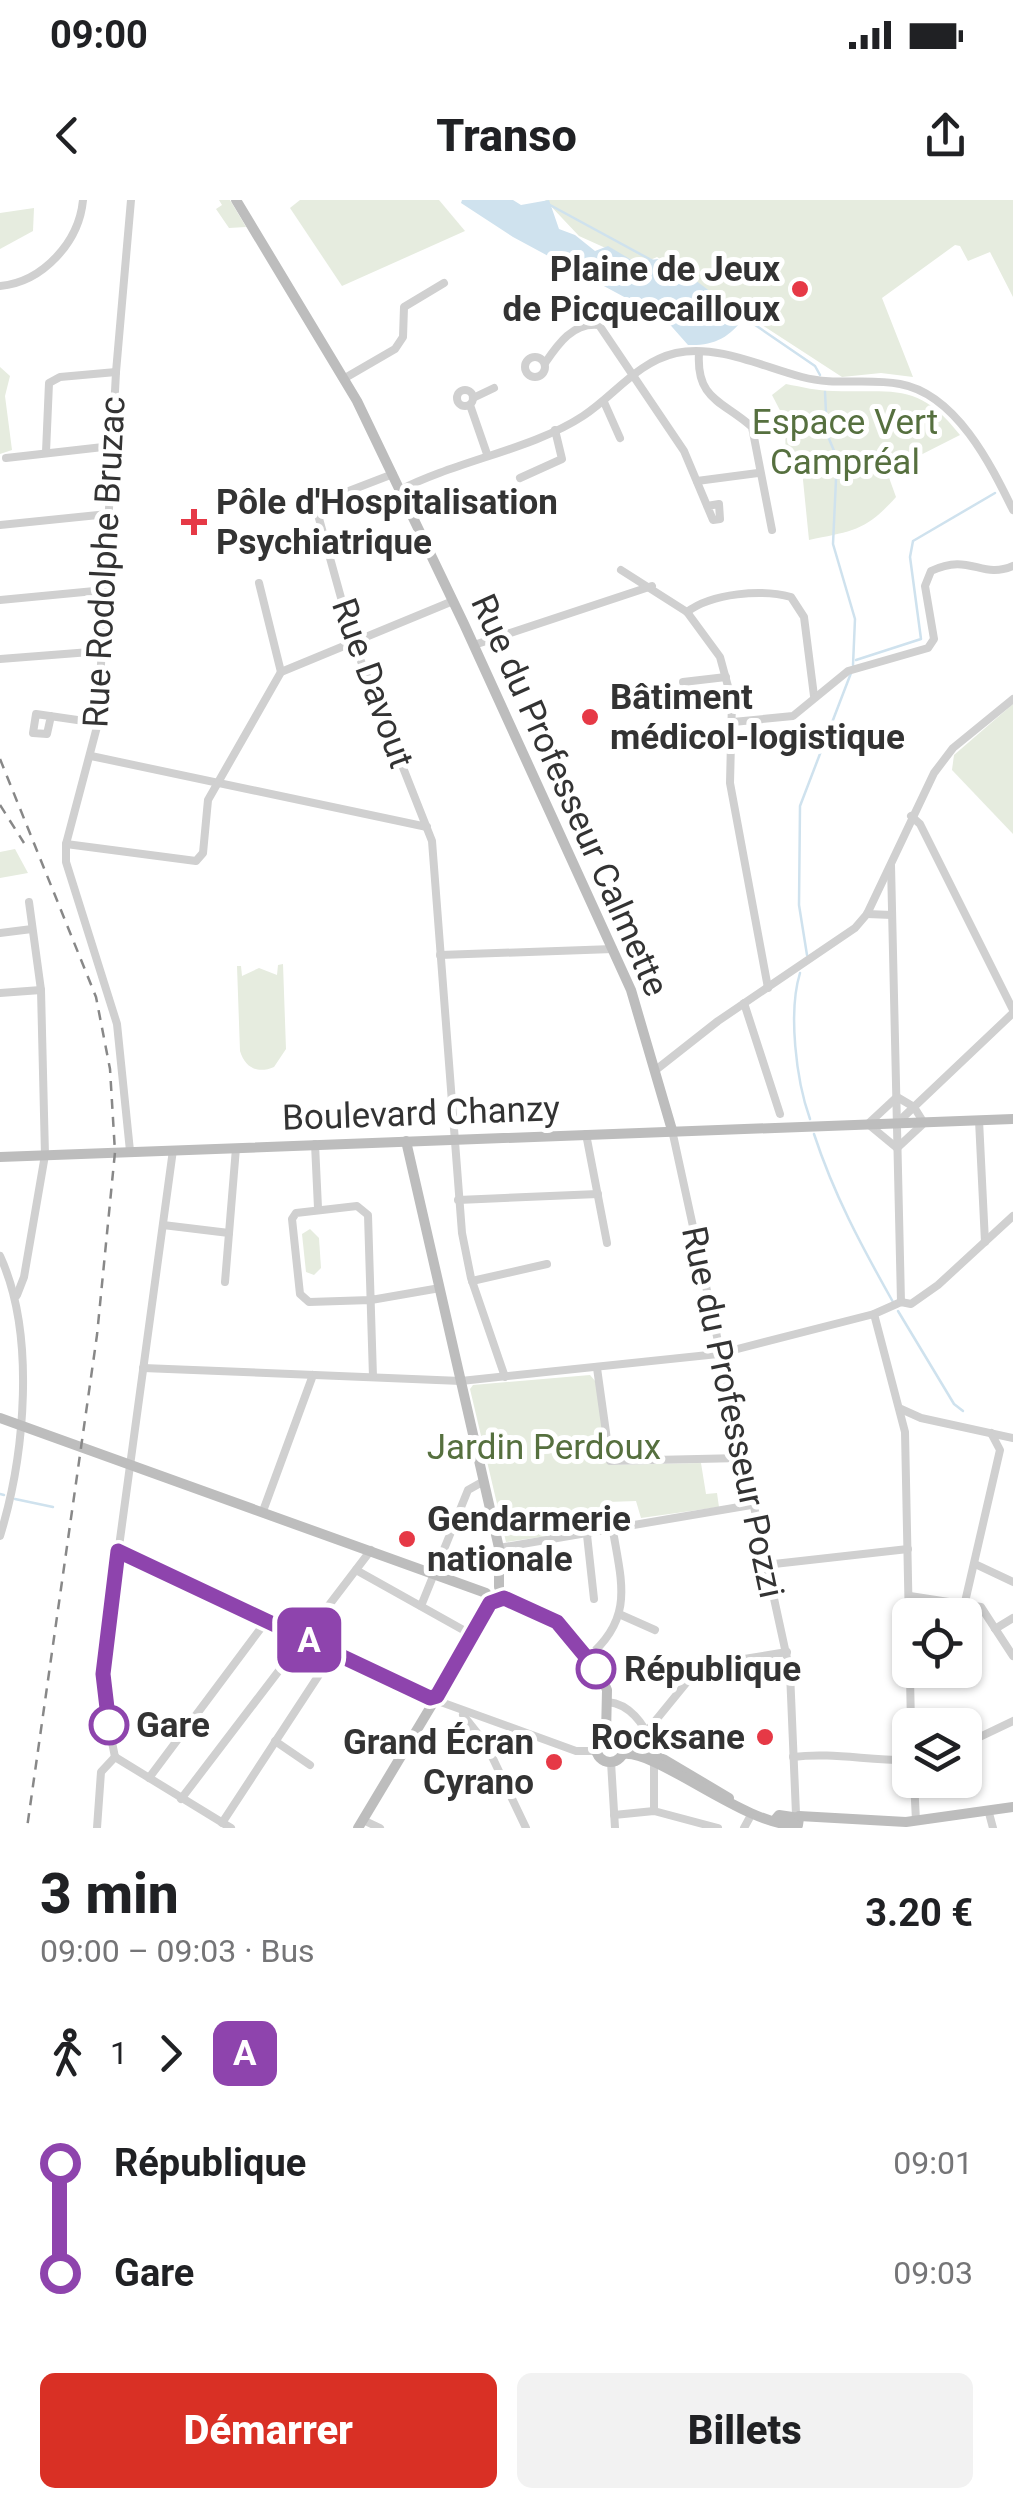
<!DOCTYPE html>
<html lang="fr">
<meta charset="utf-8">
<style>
:root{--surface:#fff;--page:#f2f2f2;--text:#202124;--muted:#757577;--accent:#d93025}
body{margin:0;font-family:Roboto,sans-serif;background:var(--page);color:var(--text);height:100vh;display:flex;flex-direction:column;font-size:38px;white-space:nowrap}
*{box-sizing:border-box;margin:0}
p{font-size:32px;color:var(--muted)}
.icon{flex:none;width:55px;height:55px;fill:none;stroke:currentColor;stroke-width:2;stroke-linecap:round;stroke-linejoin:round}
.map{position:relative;height:1628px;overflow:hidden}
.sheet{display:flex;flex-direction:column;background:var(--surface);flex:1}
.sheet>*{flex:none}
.badge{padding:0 20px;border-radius:15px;font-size:35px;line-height:65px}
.tools{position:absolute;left:892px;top:1398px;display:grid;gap:20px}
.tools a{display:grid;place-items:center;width:90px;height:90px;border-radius:15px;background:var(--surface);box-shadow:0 2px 8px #0004;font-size:50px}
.map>.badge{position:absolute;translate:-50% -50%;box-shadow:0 0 0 5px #fff}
.legs{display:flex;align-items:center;gap:15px;height:110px;padding:0 40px;font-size:32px}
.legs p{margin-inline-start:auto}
.headline{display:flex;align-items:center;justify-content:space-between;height:170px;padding:0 40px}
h1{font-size:55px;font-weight:800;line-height:75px}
.primary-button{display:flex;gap:20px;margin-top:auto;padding:20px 40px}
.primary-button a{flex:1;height:115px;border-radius:15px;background:var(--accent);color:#fff;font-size:40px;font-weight:800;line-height:115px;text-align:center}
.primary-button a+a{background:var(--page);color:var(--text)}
ul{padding:0 40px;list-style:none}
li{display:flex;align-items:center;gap:35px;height:110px;font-size:38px}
li i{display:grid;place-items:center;width:15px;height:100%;margin:0 12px;background:currentColor}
li i::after{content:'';width:25px;height:25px;margin:-12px;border:8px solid;border-radius:50%;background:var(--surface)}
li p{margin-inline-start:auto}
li:first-child i{background:linear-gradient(#0000 50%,currentColor 0)}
li:last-child i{background:linear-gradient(currentColor 50%,#0000 0)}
.status{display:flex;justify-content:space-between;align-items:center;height:70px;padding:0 50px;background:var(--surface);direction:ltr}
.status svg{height:28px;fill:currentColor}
header{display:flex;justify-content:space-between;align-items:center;height:130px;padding:0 40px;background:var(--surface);font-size:45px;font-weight:800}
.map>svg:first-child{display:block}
.green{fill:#e6ecdf}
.water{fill:#cfe2ee}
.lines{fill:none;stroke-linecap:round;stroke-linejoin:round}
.stream{stroke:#cfe2ee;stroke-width:2.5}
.street{stroke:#d0d0d0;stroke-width:8}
.secondary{stroke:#bdbdbd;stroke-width:10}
.rail{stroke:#888;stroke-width:2.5;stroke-dasharray:10 8;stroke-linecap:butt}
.line-1-casing{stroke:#fff;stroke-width:22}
.line-1{stroke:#8e44ad;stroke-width:15}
.poi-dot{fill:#e63946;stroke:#fff;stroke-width:4}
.stop-1-dot{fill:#fff;stroke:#8e44ad;stroke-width:5}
.labels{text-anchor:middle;stroke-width:10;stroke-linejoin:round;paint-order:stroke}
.poi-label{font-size:35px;font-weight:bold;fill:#333;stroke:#fff;text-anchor:end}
.park-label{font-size:35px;fill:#56703f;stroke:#fff}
.street-label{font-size:35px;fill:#333;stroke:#fff}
.stop-label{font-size:35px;font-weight:bold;fill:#333;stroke:#fff;text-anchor:start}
</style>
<div class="status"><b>09:00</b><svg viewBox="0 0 49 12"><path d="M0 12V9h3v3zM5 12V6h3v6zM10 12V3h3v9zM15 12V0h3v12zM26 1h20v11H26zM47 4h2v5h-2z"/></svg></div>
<header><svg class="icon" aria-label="back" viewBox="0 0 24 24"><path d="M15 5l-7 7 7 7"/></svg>Transo<svg class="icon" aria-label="share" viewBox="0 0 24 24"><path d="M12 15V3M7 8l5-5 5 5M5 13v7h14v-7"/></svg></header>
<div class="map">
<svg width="1013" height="1628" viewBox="0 0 1013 1628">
<rect width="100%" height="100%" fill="#fff"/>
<g class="green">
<polygon points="219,0 230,0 246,27 229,28 216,9 222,5"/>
<polygon points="300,0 439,0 465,31 342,86 290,8"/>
<polygon points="545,0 1013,0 1013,97 990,52 968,61 960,46 955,45 882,98 913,177 881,173 842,177 657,57 641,64 579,36"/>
<polygon points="34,8 33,31 0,49 0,13"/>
<polygon points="0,167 10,176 5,196 12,250 0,254"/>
<path d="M786,184C802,187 818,191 833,191C894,193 918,181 960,235L887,272L896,297C865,332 851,331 809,340L802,270L786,272L785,220L772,195Z"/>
<polygon points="1013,504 1013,634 952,570 954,555"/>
<polygon points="15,649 28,673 0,678 0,652"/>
<path d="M283,764L286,849L274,867C258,874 245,868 240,851L237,766H241L242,776L259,768L277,775L278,765Z"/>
<polygon points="310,1029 319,1038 321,1068 314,1075 306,1072 302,1034"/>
<polygon points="590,1175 596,1182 610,1265 701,1263 706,1294 717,1293 719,1307 641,1318 636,1301 608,1302 610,1327 506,1342 470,1189 473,1185"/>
</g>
<path class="water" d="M462,0H513L521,5L549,0L559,29L575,35L595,51L608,46L635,62L666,58L744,117C730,138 713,146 688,145L665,119L513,37L461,3Z"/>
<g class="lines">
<g class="stream">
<polyline points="550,5 653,61"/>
<polyline points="745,118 815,166 820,175"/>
<polyline points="825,192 827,234 837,258 833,344 855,419 853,465"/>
<polyline points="856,460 921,439 910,357 913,341 995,293"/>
<polyline points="807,755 799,705 800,606 851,473"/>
<path d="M800,773C788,812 796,880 810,919"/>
<path d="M814,934C834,995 861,1045 893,1102"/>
<polyline points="898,1111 954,1204 963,1211"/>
<polyline points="0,1294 4,1295"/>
<polyline points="15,1299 53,1307"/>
</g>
<g class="street">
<path d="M0,86C43,82 79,42 83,0"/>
<path d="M699,153C696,200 723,201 752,227L772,330"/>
<circle cx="535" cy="167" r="10"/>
<path d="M545,163C558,144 573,122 599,125L684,251L713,320L720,319L719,304L707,306"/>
<polyline points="345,178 395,149 403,137 404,107 444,83"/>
<circle cx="465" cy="198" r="8"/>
<polyline points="473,198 494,188"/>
<polyline points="604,202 620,238"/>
<polyline points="470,205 487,254"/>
<polyline points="46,252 49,183 60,177 116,172"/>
<polyline points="6,258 112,246"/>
<polyline points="393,274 315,304 353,441 432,641 462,1033 471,1078 505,1177"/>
<polyline points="520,278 562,259 555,230"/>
<polyline points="697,281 758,273"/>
<path d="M400,290C456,261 533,249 583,216C615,195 637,162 676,153C718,144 763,167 802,177C835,186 867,178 900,184C956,194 991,265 1013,310"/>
<polyline points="0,325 108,314"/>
<polyline points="621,370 687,412 720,457 732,501 730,583 768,788"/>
<polyline points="259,383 281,472"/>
<polyline points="0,400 105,390"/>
<path d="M687,412C712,393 762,389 791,397L804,417L814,496"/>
<polyline points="474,445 652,386"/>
<polyline points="0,459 103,451"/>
<polyline points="683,482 726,477"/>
<polyline points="51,516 47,534 33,533 36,514 98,523"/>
<path d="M733,522L793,516L848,471L928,448L934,439L925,386L931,371C970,352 981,380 1013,366"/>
<polyline points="91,556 427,627"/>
<polyline points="911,616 920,624 1013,810"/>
<polyline points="66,644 196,661 203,653 208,600 281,472 453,401"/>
<polyline points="891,665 901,1102"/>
<polyline points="867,714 892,715"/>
<polyline points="0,733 32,729"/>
<polyline points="440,755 613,749"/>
<polyline points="0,793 41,790"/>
<polyline points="744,803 780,914"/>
<polyline points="657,869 718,821 855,728 867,714 934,573 953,548 1013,499"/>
<polygon points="897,897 914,907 924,923 897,948 868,924"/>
<polyline points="979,920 985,1042"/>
<polyline points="897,923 1013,813"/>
<polyline points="672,930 790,1472 796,1614"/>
<polyline points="586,934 607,1043"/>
<polyline points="315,944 318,1008"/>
<polyline points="130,951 117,824 66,662 66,644 98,523 116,172 131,0"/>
<polyline points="458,1000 598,994"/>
<polyline points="163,1025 229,1033"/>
<path d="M0,1056C36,1134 25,1255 0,1336"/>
<polyline points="472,1081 547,1064"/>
<polyline points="225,1082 236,948"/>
<polyline points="17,1095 24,1077 45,955 41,790 29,702"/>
<polyline points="874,1114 905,1232 911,1525"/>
<polyline points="143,1168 461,1181 718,1154 874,1114 901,1102 911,1104 938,1085 1013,1016"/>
<polyline points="597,1168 610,1261 741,1258"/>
<polyline points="373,1177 368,1015 357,1006 296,1013 292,1019 300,1094 309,1102 371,1100 440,1088"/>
<polyline points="901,1209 921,1218 1013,1238"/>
<polyline points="263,1311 313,1175"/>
<polyline points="587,1335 594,1399"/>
<polyline points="499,1348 751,1305"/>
<polyline points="118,1351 430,1498"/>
<polyline points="975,1364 1013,1382"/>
<polyline points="765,1365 908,1349"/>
<polyline points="356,1370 474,1436"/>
<polyline points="910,1396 981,1407 1013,1456"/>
<polyline points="965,1402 1000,1250 991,1233"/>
<polyline points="421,1406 468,1290 484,1281"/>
<polyline points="619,1414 655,1430"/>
<polyline points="995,1429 1013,1418"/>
<path d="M587,1458C634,1419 622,1384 613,1331"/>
<polyline points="438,1501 576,1551 596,1551"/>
<path d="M608,1502C629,1504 644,1523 651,1543L645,1553"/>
<polyline points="463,1515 486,1544 526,1628"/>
<polyline points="647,1531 700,1466 787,1452"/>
<polyline points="275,1541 310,1565"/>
<polyline points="965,1544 1013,1521"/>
<polyline points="115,1557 103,1498 106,1442 173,950"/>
<polyline points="115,1557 231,1628"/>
<path d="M793,1557C832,1552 870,1561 910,1560"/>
<polyline points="611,1562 615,1628"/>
<polyline points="149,1578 267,1420"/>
<polyline points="914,1580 916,1621"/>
<polyline points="181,1599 371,1350"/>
<polyline points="654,1611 654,1565"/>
<polyline points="989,1613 993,1628"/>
<polyline points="614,1615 654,1611 718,1628"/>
<polyline points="363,1620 380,1628"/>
<polyline points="222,1623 334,1452"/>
<polyline points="97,1628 101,1572 115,1557"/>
<polyline points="744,1628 750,1617"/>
</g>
<g class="secondary">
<polyline points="236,0 357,201 464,424 631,790 672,930"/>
<polyline points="406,941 499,1348 499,1387"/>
<polyline points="0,957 1013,919"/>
<polyline points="0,1218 486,1393"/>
<polyline points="504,1397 557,1422 600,1474 607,1490 606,1535"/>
<polyline points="437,1496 491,1403"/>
<circle cx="610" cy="1548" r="14"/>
<polyline points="624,1544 665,1560 729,1598"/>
<path d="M623,1554C657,1549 747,1628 798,1625L799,1618L779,1615L774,1621"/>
<polyline points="799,1616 906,1622 1013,1607"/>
<polyline points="358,1628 433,1503"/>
</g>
<g class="rail">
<polyline points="0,559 96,797 110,869 115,952 97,1135 27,1628"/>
<polyline points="0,605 24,643"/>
</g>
</g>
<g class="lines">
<defs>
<polyline id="line-1" points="109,1525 103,1474 118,1351 430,1498 437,1496 490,1403 504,1398 557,1422 596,1469"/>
</defs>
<use href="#line-1" class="line-1-casing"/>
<use href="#line-1" class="line-1"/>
</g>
<g class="poi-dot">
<circle cx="800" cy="89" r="10"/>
<path d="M189 307h10v10h10v10h-10v10h-10v-10h-10v-10h10z"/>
<circle cx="590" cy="517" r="10"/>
<circle cx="407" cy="1339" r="10"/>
<circle cx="765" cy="1537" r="10"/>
<circle cx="554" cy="1562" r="10"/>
</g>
<g class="stop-1-dot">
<circle cx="596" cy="1469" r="18"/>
<circle cx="109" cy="1525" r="18"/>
</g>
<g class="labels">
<g class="poi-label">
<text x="780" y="81">Plaine de Jeux<tspan x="780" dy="40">de Picquecailloux</tspan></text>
<text x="216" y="314" text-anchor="start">Pôle d'Hospitalisation<tspan x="216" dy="40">Psychiatrique</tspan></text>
<text x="610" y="509" text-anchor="start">Bâtiment<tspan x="610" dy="40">médicol-logistique</tspan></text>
<text x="427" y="1331" text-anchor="start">Gendarmerie<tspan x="427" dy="40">nationale</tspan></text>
<text x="745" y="1549">Rocksane</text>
<text x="534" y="1554">Grand Écran<tspan x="534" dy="40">Cyrano</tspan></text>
</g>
<g class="park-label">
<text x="845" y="234">Espace Vert<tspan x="845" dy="40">Campréal</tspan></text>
<text x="544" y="1259">Jardin Perdoux</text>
</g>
<g class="street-label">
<text transform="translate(104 362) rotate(-87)" y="12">Rue Rodolphe Bruzac</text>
<text transform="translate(373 483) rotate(70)" y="12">Rue Davout</text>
<text transform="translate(570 595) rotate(66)" y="12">Rue du Professeur Calmette</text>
<text transform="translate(421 913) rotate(-2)" y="12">Boulevard Chanzy</text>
<text transform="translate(733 1212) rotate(78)" y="12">Rue du Professeur Pozzi</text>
</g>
<g class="stop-label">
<text x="624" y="1481">République</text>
<text x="136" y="1537">Gare</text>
</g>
</g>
</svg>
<div class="tools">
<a><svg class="icon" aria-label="locate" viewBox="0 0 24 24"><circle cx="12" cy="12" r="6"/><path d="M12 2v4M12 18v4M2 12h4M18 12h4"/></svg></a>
<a><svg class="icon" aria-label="layers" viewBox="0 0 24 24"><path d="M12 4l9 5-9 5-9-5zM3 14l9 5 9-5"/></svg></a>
</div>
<b class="badge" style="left:309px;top:1440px;background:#8e44ad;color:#fff">A</b>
</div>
<section class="sheet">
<div class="headline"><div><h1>3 min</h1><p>09:00 – 09:03 · Bus</p></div><b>3.20 €</b></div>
<div class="legs"><svg class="icon" aria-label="walk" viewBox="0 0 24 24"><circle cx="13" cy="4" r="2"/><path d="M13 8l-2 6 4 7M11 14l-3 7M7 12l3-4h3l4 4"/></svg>1<svg class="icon" aria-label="forward" viewBox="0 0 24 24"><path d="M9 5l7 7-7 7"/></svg><b class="badge" style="background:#8e44ad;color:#fff">A</b></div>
<ul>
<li><i style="color:#8e44ad"></i><b>République</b><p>09:01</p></li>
<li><i style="color:#8e44ad"></i><b>Gare</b><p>09:03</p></li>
</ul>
<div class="primary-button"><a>Démarrer</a><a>Billets</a></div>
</section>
